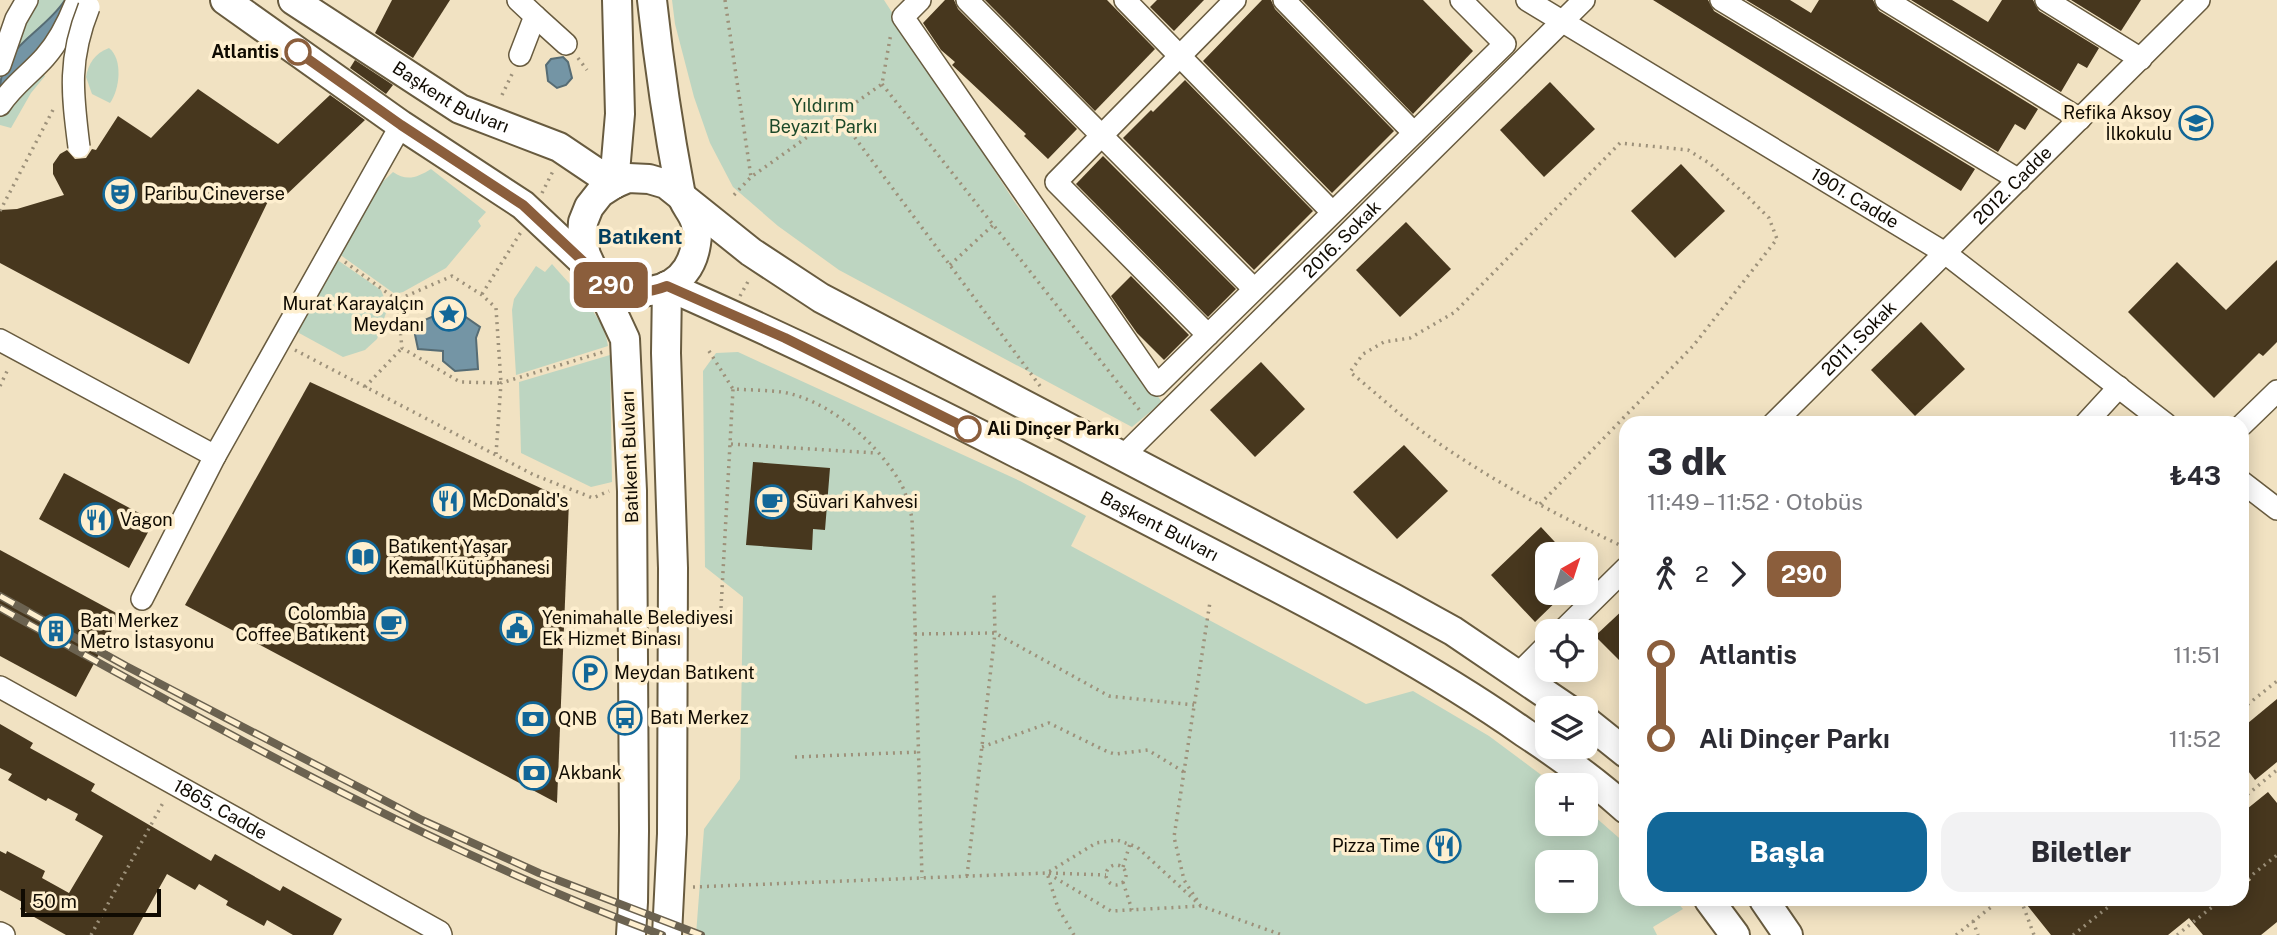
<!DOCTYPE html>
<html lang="tr">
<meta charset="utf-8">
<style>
:root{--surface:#fff;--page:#f2f2f3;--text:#2b2b33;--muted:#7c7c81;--accent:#126798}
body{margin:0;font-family:"Public Sans",sans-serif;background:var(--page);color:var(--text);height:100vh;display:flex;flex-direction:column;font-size:26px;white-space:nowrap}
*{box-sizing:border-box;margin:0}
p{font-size:23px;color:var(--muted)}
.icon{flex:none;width:38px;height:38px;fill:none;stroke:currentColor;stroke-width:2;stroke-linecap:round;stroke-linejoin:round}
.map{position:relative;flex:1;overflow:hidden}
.drawer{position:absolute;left:1619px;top:416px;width:630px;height:490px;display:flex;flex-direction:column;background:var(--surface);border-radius:21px;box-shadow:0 4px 18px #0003}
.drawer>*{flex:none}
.badge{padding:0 14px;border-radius:10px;font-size:24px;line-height:46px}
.needle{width:46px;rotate:39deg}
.fabs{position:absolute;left:1535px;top:542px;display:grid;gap:14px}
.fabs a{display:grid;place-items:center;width:63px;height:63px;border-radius:14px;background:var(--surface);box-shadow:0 4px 18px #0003;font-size:35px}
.scale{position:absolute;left:21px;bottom:18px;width:140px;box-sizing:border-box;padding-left:7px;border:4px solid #100b02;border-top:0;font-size:19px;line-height:24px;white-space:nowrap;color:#100b02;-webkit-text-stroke:5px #feefcf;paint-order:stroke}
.map>.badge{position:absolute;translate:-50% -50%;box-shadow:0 0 0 4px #fff}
.legs{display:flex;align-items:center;gap:10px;height:77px;padding:0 28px;font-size:23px}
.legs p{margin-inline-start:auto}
.headline{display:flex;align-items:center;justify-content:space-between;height:119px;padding:0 28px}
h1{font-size:38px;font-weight:800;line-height:52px}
.primary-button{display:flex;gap:14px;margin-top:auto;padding:14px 28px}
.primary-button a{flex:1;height:80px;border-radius:21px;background:var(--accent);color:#fff;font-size:28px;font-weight:800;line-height:80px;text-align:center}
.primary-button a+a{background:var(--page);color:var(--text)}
ul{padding:0 28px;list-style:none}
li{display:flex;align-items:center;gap:24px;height:84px;font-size:26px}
li i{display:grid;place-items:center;width:10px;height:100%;margin:0 9px;background:currentColor}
li i::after{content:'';width:18px;height:18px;margin:-9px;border:5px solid;border-radius:50%;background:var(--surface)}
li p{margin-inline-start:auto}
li:first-child i{background:linear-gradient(#0000 50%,currentColor 0)}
li:last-child i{background:linear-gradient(currentColor 50%,#0000 0)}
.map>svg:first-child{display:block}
.green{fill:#bdd5c1;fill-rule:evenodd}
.water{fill:#7495a5;stroke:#566c74;stroke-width:2}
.building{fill:#47371e}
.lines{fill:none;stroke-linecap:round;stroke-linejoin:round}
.minor-casing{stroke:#685b3f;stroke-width:24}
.major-casing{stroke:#685b3f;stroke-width:32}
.path{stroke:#9d917a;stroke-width:3.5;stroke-dasharray:2 5;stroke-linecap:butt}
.minor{stroke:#fff;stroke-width:21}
.major{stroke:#fff;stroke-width:28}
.rail-casing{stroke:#6b6250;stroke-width:8}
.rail{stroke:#feefcf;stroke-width:5;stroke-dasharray:16;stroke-linecap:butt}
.minor-bridge-casing{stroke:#685b3f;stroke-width:24;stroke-linecap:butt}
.minor-bridge{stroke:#fff;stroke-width:21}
.line-1-casing{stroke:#fff;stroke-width:16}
.line-1{stroke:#8b5e3c;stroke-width:10}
.stop-1-dot{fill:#fff;stroke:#8b5e3c;stroke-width:3.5}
.labels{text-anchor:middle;stroke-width:7;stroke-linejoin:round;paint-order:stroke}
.stop-label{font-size:18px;font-weight:bold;fill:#100b02;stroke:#feefcf;text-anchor:end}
.street-label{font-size:18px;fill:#100b02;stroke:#feefcf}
.park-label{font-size:18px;fill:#1c4929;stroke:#feefcf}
.poi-label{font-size:18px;fill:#100b02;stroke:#feefcf;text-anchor:start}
.quarter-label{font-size:21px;font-weight:bold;fill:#023e5f;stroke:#feefcf}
</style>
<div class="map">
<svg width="2277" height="935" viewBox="0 0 2277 935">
<rect width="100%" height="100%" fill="#f1e2c2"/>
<g class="green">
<polygon points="21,0 65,0 45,23 18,46"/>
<polygon points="672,0 884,0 1014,201 1162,402 1132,427 839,270 778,226 733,187 710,143 694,97 675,24"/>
<path d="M109,48C123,59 120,89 110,103L92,94L86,77C88,64 95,53 109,48Z"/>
<polygon points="36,66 45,76 31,93 11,128 0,125 0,105"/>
<path d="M431,169L486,212L478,221L481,226L446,268L403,292L395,294L339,254L374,190L393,172C407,182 418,177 431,169Z"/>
<polygon points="336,259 381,290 388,307 377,339 365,350 343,357 299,333 297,327"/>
<path d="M552,264C572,288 604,314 608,346L516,375L512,310L514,299L536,266L545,272Z"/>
<path d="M738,352L1020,481L1086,516L1071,546L1366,704L1413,691L1489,736L1556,786H1547V824H1586V809L1626,844V900H1675L1683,909L1653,927L1657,935H696L704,829L740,779L743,597L705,567L703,371L716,353ZM1547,863H1586V901H1547Z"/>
<polygon points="610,355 612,482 591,487 521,453 519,382"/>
</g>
<g class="water">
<path d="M65,0H72L54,35L0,90C0,46 44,33 65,0Z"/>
<polygon points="563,57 568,62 572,78 566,85 557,88 548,81 546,65 551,59"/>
<polygon points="447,304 480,327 476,338 478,369 455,371 443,361 443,351 418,349 413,325 441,313"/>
</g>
<g class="building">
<polygon points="392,0 450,0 413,58 375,33"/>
<polygon points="945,0 954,0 958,9 1077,129 1048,159 1024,136 1026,134 952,65 955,62 941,50 923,23"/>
<polygon points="985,0 1107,0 1155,49 1095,111"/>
<polygon points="1157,0 1204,0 1174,31 1150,7"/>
<polygon points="1262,0 1271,0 1275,9 1394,131 1332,193 1203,61"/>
<polygon points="1302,0 1423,0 1473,51 1413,114"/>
<polygon points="1653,0 1708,0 1714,11 1975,169 1961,191"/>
<polygon points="1746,0 1790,0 1811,13 1819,0 1873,0 1879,11 2038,109 2025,130 2015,124 1998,152"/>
<polygon points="1911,0 1952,0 1988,22 2002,0 2033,0 2039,11 2099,48 2087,68 2078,63 2061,92"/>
<polygon points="2071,0 2141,0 2121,31"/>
<polygon points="355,60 393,85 386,94 350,68"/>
<polygon points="1185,80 1313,211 1254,270 1123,138 1151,110 1153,112"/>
<polygon points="1550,82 1595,129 1544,177 1500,130"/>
<polygon points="198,89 278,144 330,95 365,120 283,198 273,191 189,364 0,263 0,210 17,209 64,195 53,174 53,164 60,154 67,150 75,159 86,158 92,149 96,150 118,116 151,138"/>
<polygon points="1103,156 1236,289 1208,317 1076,184"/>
<polygon points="1681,164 1725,211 1675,258 1631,211"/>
<polygon points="1406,222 1451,269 1400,317 1356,270"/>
<polygon points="2277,260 2277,342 2263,356 2259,353 2214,398 2128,312 2177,262 2226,310"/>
<polygon points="1131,276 1189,335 1164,360 1137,333 1111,296"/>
<polygon points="1921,322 1965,369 1915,416 1871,370"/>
<polygon points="1261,362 1305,409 1255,457 1210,410"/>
<polygon points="310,382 569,501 557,803 185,605"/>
<polygon points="1404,445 1448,491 1397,539 1353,492"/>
<polygon points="753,462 830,468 825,530 813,529 812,550 746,545"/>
<polygon points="64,473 154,521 129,568 39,519"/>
<polygon points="1541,527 1567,555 1547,555 1547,593 1565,593 1535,622 1491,575"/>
<polygon points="0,550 120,615 76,697 0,656"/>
<polygon points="1626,607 1626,667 1595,636"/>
<polygon points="2277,699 2277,762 2255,780 2242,763 2242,728"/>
<polygon points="0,724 33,743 30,748 95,784 91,791 211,861 215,854 280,891 283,886 342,919 333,935 293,935 267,920 264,926 226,905 228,901 199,884 195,890 167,874 133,935 66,935 20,909 24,903 0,890 0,851 6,854 7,851 45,871 42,878 69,893 103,836 75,820 78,814 48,798 46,801 8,780 12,774 0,768"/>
<polygon points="2268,792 2277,803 2277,922 2261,935 2203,935 2189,918 2168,935 2051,935 2023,900 2242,900 2242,887 2251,880 2242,868 2242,813"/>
</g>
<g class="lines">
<defs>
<g id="minor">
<polyline points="518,0 535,16 520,55"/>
<polyline points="920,0 903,17 1157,385 1505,44 1461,0"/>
<polyline points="967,0 1254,289"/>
<polyline points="1125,0 1332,212"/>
<polyline points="1284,0 1414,133"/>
<path id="s1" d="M1527,0L1945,253L2166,424"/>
<polyline points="1721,0 2019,180"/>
<polyline points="1886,0 2080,119"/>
<polyline points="2046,0 2141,59"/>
<polyline points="535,16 566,44"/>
<polyline points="0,65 16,19 27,0"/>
<path d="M0,105C12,86 30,74 45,57C60,40 69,21 77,0"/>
<polyline points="1208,335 1056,182 1235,0"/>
<polyline points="0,340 215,456"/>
<path id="s2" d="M1773,424L2199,0"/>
<polyline points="2085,424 2119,387"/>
<polyline points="2242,425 2277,391"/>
<path id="s3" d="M1123,456L1584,0"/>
<polyline points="2242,482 2277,509"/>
<polyline points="142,599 215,456 401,125"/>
<polyline points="1561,632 1626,568"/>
<polyline points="1518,674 1547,645"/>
<path id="s4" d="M0,687L440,932L441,935"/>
<polyline points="0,933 4,935"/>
</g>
<g id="major">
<path d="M225,0L401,125L523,205L605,282C643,302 689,291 696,244C701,213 684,211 680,190C668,127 659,64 652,0"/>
<path id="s5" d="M293,0L460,109L559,147L614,184"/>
<polyline points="614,184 620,114 617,0"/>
<path id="s6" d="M667,286C850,366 1028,458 1205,550C1315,607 1424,662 1525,733C1560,756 1595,781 1626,809"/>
<polyline points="667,286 666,353 673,568 672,834 667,935"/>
<polyline points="1586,721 1626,753"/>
<polyline points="1709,900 1735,935"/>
<polyline points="1764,900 1788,935"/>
<polyline points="631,935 633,902 634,831 632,491 625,339 586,255 582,239 583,222 589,207 600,193 614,184 628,178 649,179 666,184 751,252 821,298 1393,598 1453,631 1568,709"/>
</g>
</defs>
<use href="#minor" class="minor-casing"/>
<use href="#major" class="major-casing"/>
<g class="path">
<polyline points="725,0 751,177"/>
<polyline points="578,58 587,70"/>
<polyline points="882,84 1141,412"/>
<polyline points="502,95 513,72"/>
<polyline points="838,115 1040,386"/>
<polyline points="542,193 553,171"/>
<polyline points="734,195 751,177 882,84 891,33"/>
<polyline points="0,211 54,108"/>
<polyline points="345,262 397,300 402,348 460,382 501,383 496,308 482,295 452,276 397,300"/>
<polyline points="950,265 993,225"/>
<polyline points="482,294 521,232"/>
<polyline points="740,296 750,278"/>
<polyline points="295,350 534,475 593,498 609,491"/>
<path d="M709,351L733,389C749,390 766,390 782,392C829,400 876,442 900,482C906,492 909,506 912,518L922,878"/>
<polyline points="0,386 9,367"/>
<polyline points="365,387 402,348"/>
<polyline points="731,444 876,453"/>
<polyline points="496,454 501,383 603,352"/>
<path d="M1540,504L1693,346L1777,239L1769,218L1745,194L1709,163L1688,150L1620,143L1455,312L1410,338L1384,342L1363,354L1350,372C1371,389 1391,407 1412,424C1477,473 1552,513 1626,548"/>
<polyline points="721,608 733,389"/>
<polyline points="915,634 995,633 1109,696 1194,705"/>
<polyline points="2242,709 2277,681"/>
<polyline points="982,747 1049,723 1108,752 1115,754 1148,750 1184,772"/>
<polyline points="795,757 919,752"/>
<polyline points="2242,799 2277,770"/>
<circle cx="1116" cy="875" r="10"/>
<polyline points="1123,867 1130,844"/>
<polyline points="1049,873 1106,875"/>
<polyline points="967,876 995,633 994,594"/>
<polyline points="1123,882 1132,910"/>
<polyline points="2242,883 2277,855"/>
<polyline points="693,887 1047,873 1096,843 1117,840 1137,847 1201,906 1282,935"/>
<polyline points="1197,900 1184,880 1174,837 1210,602"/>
<polyline points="2021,900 2034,935"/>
<polyline points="1973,921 1978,935"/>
<polyline points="91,935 164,801"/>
<polyline points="1074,935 1058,908 1047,873 1111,911 1201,906"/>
<polyline points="1956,935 2000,900"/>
<polyline points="2073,935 2117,900"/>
<polyline points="2177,935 2221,900"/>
</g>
<use href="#minor" class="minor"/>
<use href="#major" class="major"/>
<defs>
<g id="rail">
<polyline points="0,596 126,666 422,820 539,873 701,935"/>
<path d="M0,608C215,727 431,849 662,935"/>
</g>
</defs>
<use href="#rail" class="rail-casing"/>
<use href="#rail" class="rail"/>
<defs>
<path id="minor-bridge" d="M79,147C72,92 68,59 89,7"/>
</defs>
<use href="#minor-bridge" class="minor-bridge-casing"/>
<use href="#minor-bridge" class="minor-bridge"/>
</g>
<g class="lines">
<defs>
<path id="line-1" d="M298,52L401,125L523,205L605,282C627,293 644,295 667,286L785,338L968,429"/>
</defs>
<use href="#line-1" class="line-1-casing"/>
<use href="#line-1" class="line-1"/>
</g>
<defs>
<symbol id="school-ring" viewBox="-11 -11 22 22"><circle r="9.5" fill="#feefcf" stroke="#126798" stroke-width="1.5"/><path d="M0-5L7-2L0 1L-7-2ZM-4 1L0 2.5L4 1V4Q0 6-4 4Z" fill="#126798"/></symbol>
<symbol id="theatre-ring" viewBox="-11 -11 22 22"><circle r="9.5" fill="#feefcf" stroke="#126798" stroke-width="1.5"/><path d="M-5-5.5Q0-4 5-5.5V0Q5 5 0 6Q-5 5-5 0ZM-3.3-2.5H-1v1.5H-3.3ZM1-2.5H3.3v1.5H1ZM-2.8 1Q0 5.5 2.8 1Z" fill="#126798"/></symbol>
<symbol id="sight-ring" viewBox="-11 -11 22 22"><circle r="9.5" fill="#feefcf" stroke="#126798" stroke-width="1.5"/><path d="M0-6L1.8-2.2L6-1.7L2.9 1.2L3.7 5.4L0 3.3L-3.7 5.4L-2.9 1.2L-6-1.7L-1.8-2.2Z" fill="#126798"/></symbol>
<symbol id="restaurant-ring" viewBox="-11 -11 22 22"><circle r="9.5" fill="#feefcf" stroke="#126798" stroke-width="1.5"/><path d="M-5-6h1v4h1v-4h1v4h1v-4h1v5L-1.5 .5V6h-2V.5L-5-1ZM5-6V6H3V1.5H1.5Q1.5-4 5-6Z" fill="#126798"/></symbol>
<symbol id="cafe-ring" viewBox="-11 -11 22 22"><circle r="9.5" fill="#feefcf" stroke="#126798" stroke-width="1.5"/><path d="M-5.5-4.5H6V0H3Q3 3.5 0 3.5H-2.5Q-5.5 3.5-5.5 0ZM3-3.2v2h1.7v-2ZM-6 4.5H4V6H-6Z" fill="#126798"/></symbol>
<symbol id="library-ring" viewBox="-11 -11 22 22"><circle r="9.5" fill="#feefcf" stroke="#126798" stroke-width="1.5"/><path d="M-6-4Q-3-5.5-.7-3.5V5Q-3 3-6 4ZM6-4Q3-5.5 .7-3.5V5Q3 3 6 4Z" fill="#126798"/></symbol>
<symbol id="civic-ring" viewBox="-11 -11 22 22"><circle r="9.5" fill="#feefcf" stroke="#126798" stroke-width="1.5"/><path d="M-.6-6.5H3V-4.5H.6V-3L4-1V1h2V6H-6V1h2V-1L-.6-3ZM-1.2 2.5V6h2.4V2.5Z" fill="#126798"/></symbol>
<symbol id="building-ring" viewBox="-11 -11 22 22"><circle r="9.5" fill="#feefcf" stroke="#126798" stroke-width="1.5"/><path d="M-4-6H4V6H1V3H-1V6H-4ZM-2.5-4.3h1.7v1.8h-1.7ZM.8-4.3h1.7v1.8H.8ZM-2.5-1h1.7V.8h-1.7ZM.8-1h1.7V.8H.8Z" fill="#126798"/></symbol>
<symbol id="parking-ring" viewBox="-11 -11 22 22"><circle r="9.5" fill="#feefcf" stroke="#126798" stroke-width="1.5"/><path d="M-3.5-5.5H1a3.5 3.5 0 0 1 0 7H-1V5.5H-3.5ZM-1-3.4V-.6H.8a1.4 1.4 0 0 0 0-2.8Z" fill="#126798"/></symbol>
<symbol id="bus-ring" viewBox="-11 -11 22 22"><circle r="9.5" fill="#feefcf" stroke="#126798" stroke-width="1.5"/><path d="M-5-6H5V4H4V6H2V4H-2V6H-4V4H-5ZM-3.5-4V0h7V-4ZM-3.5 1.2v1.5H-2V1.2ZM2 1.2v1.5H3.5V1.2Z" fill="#126798"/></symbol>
<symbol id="bank-ring" viewBox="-11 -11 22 22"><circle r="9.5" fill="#feefcf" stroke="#126798" stroke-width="1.5"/><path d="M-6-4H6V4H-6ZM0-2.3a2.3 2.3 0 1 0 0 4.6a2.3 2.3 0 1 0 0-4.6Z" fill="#126798"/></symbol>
</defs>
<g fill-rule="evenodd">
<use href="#school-ring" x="2177" y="104" width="38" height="38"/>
<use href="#theatre-ring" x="101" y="175" width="38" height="38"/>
<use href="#sight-ring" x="430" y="295" width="38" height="38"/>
<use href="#restaurant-ring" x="429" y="482" width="38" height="38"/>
<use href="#cafe-ring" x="753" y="483" width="38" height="38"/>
<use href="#restaurant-ring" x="77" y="501" width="38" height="38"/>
<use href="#library-ring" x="344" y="538" width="38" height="38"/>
<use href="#cafe-ring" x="372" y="605" width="38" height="38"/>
<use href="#civic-ring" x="498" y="609" width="38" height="38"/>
<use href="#building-ring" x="37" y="612" width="38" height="38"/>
<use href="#parking-ring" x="571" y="654" width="38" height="38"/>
<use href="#bus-ring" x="606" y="699" width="38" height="38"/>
<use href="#bank-ring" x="514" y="700" width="38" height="38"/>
<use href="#bank-ring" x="515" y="754" width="38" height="38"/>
<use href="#restaurant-ring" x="1425" y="827" width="38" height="38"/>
</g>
<g class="stop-1-dot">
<circle cx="298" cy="52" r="12"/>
<circle cx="968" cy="429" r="12"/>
</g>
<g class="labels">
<g class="stop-label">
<text x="279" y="58">Atlantis</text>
<text x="987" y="435" text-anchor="start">Ali Dinçer Parkı</text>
</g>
<g class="street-label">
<text dy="6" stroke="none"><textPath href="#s5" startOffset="186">Başkent Bulvarı</textPath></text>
<text dy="6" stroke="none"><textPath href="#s2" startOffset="338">2012. Cadde</textPath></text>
<text dy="6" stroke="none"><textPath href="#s1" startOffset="383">1901. Cadde</textPath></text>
<text dy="6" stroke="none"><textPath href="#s3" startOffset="308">2016. Sokak</textPath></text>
<text dy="6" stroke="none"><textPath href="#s2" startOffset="121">2011. Sokak</textPath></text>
<text transform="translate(630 457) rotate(-92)" y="6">Batıkent Bulvarı</text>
<text dy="6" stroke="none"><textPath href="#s6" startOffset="548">Başkent Bulvarı</textPath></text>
<text dy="6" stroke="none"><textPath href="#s4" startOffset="252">1865. Cadde</textPath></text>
</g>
<g class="park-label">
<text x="823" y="112">Yıldırım<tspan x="823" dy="21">Beyazıt Parkı</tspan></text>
</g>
<g class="poi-label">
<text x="2172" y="119" text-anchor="end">Refika Aksoy<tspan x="2172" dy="21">İlkokulu</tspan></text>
<text x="144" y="200">Paribu Cineverse</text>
<text x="424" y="310" text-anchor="end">Murat Karayalçın<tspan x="424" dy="21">Meydanı</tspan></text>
<text x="472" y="507">McDonald's</text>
<text x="796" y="508">Süvari Kahvesi</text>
<text x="120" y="526">Vagon</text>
<text x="388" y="553">Batıkent Yaşar<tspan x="388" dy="21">Kemal Kütüphanesi</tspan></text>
<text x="366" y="620" text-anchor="end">Colombia<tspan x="366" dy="21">Coffee Batıkent</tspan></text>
<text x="542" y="624">Yenimahalle Belediyesi<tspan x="542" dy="21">Ek Hizmet Binası</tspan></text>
<text x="80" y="627">Batı Merkez<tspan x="80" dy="21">Metro İstasyonu</tspan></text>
<text x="614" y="679">Meydan Batıkent</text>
<text x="650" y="724">Batı Merkez</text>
<text x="558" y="725">QNB</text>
<text x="558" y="779">Akbank</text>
<text x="1420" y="852" text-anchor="end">Pizza Time</text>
</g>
<g class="quarter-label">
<text x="640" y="244">Batıkent</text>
</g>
</g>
</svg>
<div class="fabs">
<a><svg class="needle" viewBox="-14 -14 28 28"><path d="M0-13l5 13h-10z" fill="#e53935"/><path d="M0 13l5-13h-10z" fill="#7c7c81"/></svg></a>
<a><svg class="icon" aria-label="locate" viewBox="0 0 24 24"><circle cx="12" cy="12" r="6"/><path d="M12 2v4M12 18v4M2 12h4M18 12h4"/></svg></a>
<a><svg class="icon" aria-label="layers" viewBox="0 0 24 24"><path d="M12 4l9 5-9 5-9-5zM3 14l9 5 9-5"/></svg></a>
<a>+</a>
<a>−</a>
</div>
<div class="scale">50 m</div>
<b class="badge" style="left:611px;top:285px;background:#8b5e3c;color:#fff">290</b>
<section class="drawer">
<div class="headline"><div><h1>3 dk</h1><p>11:49 – 11:52 · Otobüs</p></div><b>₺43</b></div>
<div class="legs"><svg class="icon" aria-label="walk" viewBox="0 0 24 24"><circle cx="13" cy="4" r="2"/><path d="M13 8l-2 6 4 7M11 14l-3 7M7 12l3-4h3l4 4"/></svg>2<svg class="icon" aria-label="forward" viewBox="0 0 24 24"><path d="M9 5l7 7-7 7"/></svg><b class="badge" style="background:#8b5e3c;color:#fff">290</b></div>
<ul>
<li><i style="color:#8b5e3c"></i><b>Atlantis</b><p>11:51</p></li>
<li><i style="color:#8b5e3c"></i><b>Ali Dinçer Parkı</b><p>11:52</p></li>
</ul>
<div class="primary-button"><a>Başla</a><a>Biletler</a></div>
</section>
</div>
